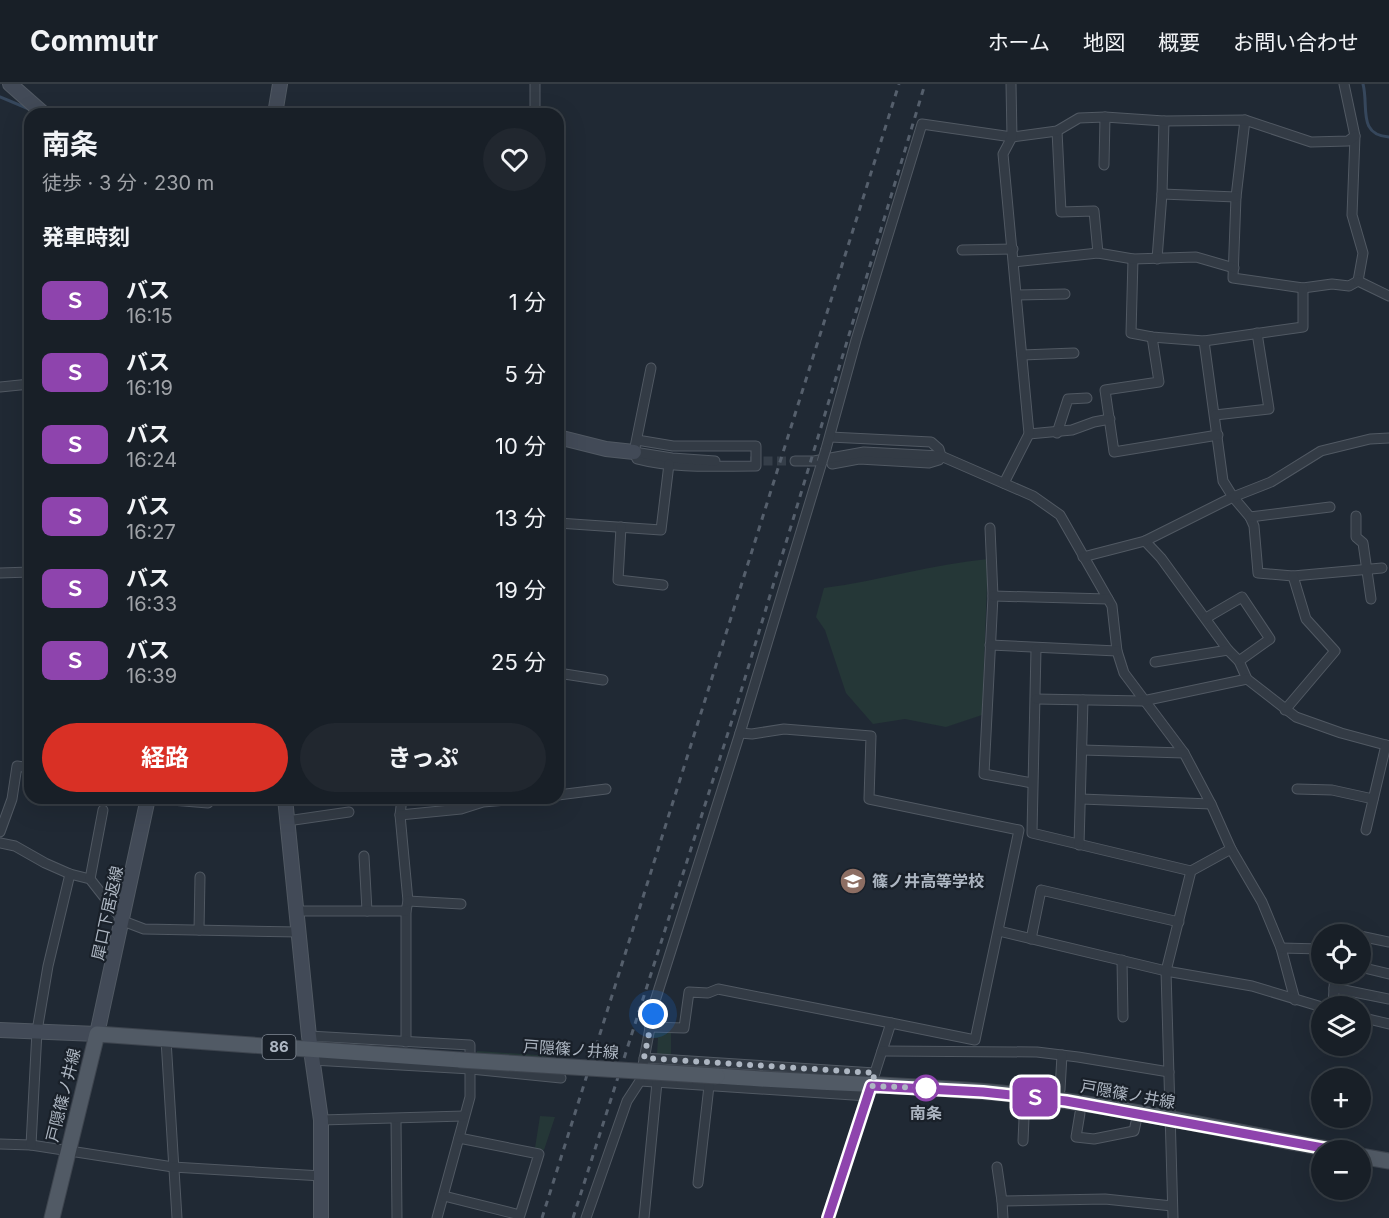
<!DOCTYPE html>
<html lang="ja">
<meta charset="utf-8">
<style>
:root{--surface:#181f27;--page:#21272f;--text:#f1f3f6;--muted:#9fa2a7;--line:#363d44;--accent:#d93025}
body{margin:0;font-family:Inter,"Noto Sans JP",sans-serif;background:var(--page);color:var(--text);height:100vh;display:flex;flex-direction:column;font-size:22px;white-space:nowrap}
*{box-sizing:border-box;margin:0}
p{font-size:20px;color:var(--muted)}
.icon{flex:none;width:33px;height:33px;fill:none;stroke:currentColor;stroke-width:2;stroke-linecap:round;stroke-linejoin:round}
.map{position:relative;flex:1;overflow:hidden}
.drawer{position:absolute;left:24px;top:24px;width:540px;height:696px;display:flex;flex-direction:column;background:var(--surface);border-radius:18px;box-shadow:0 6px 24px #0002,0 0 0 2px var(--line)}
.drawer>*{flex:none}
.badge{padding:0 12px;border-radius:9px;font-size:21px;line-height:39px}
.fabs{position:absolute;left:1311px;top:840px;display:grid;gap:12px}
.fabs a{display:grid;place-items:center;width:60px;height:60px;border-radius:50%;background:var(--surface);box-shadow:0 6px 24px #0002,0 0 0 2px var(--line);font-size:30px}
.you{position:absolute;width:30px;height:30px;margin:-15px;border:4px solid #fff;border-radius:50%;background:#1a73e8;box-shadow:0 0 0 9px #1a73e833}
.map>.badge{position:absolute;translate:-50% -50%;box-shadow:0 0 0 3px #fff}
h2{padding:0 18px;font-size:22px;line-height:54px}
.round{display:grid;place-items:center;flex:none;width:63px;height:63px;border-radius:32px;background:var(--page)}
.head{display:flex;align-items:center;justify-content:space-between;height:102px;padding:0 18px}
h1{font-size:28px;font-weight:700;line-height:45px}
.primary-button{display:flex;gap:12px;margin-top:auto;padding:12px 18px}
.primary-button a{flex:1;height:69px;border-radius:36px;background:var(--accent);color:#fff;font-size:24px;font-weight:700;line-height:69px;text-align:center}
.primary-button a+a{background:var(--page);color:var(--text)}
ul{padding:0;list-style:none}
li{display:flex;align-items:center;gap:18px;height:72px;padding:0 18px}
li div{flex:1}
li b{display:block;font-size:22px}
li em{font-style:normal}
li .badge{min-width:66px;font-weight:700;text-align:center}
header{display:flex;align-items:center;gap:36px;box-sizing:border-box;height:84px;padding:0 30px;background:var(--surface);border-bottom:2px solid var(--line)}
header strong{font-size:28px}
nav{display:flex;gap:33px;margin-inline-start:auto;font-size:21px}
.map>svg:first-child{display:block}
.green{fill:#253737}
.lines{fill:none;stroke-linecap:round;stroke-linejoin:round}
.stream{stroke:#36475c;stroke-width:3}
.street-tunnel{stroke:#353e49;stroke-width:9;stroke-dasharray:9 4.5;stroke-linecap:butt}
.street-casing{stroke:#515963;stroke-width:11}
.secondary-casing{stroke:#515963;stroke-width:16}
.primary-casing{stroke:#3d444e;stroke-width:17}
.street{stroke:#333b45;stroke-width:9}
.secondary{stroke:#424a57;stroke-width:14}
.primary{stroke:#515a65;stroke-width:15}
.rail{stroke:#555f6c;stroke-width:3;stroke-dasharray:6 6;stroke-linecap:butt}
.street-bridge-casing{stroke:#515963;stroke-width:11;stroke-linecap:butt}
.primary-bridge-casing{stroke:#3d444e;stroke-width:17;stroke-linecap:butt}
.street-bridge{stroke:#333b45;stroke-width:9}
.primary-bridge{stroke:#515a65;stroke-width:15}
.line-casing{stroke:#fff;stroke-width:14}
.line{stroke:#8e44ad;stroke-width:9}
.walk{stroke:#adb6c2;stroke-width:6;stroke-dasharray:0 10.8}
.stop-dot{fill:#fff;stroke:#8e44ad;stroke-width:3}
.labels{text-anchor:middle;stroke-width:4.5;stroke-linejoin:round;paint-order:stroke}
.shield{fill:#192029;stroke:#818994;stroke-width:1.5}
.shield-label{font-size:15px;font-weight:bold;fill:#adb6c2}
.poi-label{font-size:16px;font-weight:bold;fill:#adb6c2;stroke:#192029;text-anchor:start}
.street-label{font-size:16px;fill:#adb6c2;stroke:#192029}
.stop-label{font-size:16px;font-weight:bold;fill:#adb6c2;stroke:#192029}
</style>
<header>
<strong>Commutr</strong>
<nav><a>ホーム</a><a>地図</a><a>概要</a><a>お問い合わせ</a></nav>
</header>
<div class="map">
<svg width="1389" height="1134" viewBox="0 0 1389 1134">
<rect width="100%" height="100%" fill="#202934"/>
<g class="green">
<path d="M988,475L982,631L946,643L905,635L873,640L846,609L825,546L816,533L824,504C879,497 933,480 988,475Z"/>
<polygon points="655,946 671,946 671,970 657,970 658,954 651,954 652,949"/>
<polygon points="477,967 551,972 547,987 477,982"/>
<polygon points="540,1032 555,1033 544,1066 535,1064"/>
</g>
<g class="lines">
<g class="stream">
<path d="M1363,0C1369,22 1357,51 1389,53"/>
<polyline points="0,13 29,25"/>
</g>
<polyline class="street-tunnel" points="750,377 795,377"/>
<defs>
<g id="street">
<polyline points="535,0 535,30"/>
<polyline points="1344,0 1355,52 1352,131 1363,169 1358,197"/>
<polyline points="1245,36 1236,113 1233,194 1303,204 1332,200 1349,202 1358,197"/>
<polyline points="1057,47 1061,128 1094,127 1098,169"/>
<polyline points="1104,81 1105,33"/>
<polyline points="1162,110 1236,113"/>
<polyline points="962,166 1013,165"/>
<polyline points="1133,175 1131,249 1152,253 1204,257 1223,397 1233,413 1250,433 1254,442 1258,489 1293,492 1382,484"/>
<polyline points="1157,175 1162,110 1164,37"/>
<polyline points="1014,178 1098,169 1133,175 1196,173 1234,184"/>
<polyline points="1358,197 1389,212"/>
<polyline points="1017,211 1065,210"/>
<polyline points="1152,253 1159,298 1105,306 1114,368 1218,351"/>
<polyline points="1204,257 1303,243 1303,204"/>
<polyline points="1022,271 1074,269"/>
<polyline points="0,303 30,300"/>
<polyline points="1215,331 1269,325 1257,249"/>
<polyline points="1057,349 1068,315 1087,314"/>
<polyline points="1029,350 1072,346 1094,338 1110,335"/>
<polyline points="830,353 931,358 939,365 941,372 939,376 929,379 859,375 832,380"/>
<path d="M637,356L673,362H756V382C717,382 675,385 637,375L634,368L651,284"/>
<polyline points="826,365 856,256 922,40 1012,53 1057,47 1079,34 1105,33 1164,37 1245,36 1311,58 1348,57 1355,52"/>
<polyline points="634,368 672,374 715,377"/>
<polyline points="795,377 814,377 864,368 941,372 1033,412 1060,431 1112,522 1117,567 1124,589 1184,669 1211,720 1231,765 1262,818 1281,864 1295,916"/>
<polyline points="1004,399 1029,350 1003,70 1012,53 1011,0"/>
<polyline points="1356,432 1356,453 1363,459 1371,515"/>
<polyline points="1250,433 1330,423"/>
<polyline points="558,439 661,446 669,380"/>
<polyline points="621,443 618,496 663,501"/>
<polyline points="990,444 993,512 984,690 1032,699"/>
<polyline points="1145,457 1161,474 1228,566 1239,577 1247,595 1296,633 1341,649 1389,662"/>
<polyline points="1083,473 1145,457 1233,413 1271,398 1321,367 1370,355 1389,354"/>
<polyline points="0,489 30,488"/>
<polyline points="993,512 1108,515"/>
<polyline points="1206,534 1242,513 1270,555 1239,577"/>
<polyline points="990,561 1117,567"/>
<polyline points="1036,565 1032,749 1191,787"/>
<polyline points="1155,578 1228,566"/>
<polyline points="558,589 603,596"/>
<polyline points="1036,615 1143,617 1247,595"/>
<polyline points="1285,626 1335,567 1306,535 1293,492"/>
<polyline points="740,649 752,650 784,645 871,652 869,715 1019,746 975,956 891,939 828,1134"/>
<polyline points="1082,666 1184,669"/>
<polyline points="1297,705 1332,706 1373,715"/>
<polyline points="558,711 606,705"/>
<polyline points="147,714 208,719 212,714"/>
<polyline points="402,714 400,731 408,817 406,827 406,958"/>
<polyline points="1081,715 1211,720"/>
<polyline points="400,731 461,725 483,718 530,714"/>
<polyline points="287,737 349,728"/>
<polyline points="1366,746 1386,661"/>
<polyline points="0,748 12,715 17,682 30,684"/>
<polyline points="0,759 15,762 45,779 70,790 90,795 123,837 144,845 299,848"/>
<polyline points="1079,761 1083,616"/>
<polyline points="364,772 367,827"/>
<polyline points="90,795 103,726"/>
<polyline points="408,817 461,820"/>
<polyline points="297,827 406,827"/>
<polyline points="199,846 200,793"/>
<polyline points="999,847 1166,887 1252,902 1322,923"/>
<polyline points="1340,850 1343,848 1353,850"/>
<polyline points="1360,852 1389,858"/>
<polyline points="1031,855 1041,806 1179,838"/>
<polyline points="1281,864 1322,865"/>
<polyline points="1122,876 1123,933"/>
<polyline points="1360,883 1389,890"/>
<polyline points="1335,890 1334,904 1389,915"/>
<polyline points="1333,922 1334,904"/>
<polyline points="1360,933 1389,940"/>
<polyline points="650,943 684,944 689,908 708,909 718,905 891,939"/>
<polyline points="309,952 470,961 470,1013 437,1134"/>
<polyline points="166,956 177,1134"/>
<polyline points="882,967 1037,968 1078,973 1169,988"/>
<polyline points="644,974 875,989"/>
<polyline points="312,976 471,985 561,994"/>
<polyline points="640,997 868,1012"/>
<polyline points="1060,1006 1062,971"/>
<polyline points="1080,1029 1076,1053 1094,1055 1134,1047 1138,1029"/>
<polyline points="396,1035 397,1134"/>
<polyline points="321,1036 464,1032"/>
<polyline points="1023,1057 1025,1012"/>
<polyline points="0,1060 31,1061 173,1083 322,1092"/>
<polyline points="31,1061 37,947 48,882 70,790"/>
<polyline points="997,1083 1002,1117"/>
<polyline points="698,1099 709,1002"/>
<polyline points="444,1112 520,1131 539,1070 459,1054"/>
<polyline points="586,1134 627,1017 640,997 655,917 740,649 822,378"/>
<polyline points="644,1134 657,998"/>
<polyline points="1003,1134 1002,1117 1105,1115 1172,1122"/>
<polyline points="1173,1134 1166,887 1191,787 1231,765"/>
</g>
<g id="secondary">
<polyline points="10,0 44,30"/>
<polyline points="275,30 280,0"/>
<polyline points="558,353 606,365 634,368"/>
<polyline points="285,714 309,952 321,1036 321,1134"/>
<polyline points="0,946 97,950 148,714"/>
</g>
<g id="primary">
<path d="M717,992C818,1000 920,1000 1021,1011C1126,1023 1230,1047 1334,1066"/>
<polyline points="1360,1072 1389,1077"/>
<polyline points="52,1134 97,950 460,976"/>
</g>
</defs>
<use href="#street" class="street-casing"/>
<use href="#secondary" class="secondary-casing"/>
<use href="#primary" class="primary-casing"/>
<use href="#street" class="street"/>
<use href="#secondary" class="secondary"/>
<use href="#primary" class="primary"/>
<g class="rail">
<polyline points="542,1134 899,0"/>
<polyline points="573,1134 735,627 925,0"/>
</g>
<defs>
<polyline id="street-bridge" points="822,378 826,365"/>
<polyline id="primary-bridge" points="460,976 717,992"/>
</defs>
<use href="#street-bridge" class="street-bridge-casing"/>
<use href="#primary-bridge" class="primary-bridge-casing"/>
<use href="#street-bridge" class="street-bridge"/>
<use href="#primary-bridge" class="primary-bridge"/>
</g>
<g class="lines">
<defs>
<polyline id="line" points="828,1134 871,1002 983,1008 1066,1017 1334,1066"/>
</defs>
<use href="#line" class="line-casing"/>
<use href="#line" class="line"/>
<polyline class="walk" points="653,930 644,974 875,989 871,1002 926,1004"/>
</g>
<defs>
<symbol id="school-disc" viewBox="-11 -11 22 22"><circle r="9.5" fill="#8d6e63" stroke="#192029"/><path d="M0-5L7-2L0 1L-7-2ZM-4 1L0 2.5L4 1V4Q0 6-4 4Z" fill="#fff"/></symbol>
</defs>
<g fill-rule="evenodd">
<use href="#school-disc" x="838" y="782" width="30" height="30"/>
</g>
<circle class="stop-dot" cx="926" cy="1004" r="12"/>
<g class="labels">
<rect class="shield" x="262.5" y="951" width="33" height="24" rx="4.5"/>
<g class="shield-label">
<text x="279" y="968">86</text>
</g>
<g class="poi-label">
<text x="872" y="803">篠ノ井高等学校</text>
</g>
<g class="street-label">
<text transform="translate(107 829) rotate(-78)" y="6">犀口下居返線</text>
<text transform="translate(571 965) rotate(4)" y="6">戸隠篠ノ井線</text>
<text transform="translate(1128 1010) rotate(10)" y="6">戸隠篠ノ井線</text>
<text transform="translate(63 1011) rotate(-76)" y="6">戸隠篠ノ井線</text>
</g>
<g class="stop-label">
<text x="926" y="1035">南条</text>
</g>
</g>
</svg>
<div class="fabs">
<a><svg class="icon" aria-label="locate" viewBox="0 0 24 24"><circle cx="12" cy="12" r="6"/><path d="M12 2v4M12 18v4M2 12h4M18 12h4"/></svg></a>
<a><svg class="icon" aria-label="layers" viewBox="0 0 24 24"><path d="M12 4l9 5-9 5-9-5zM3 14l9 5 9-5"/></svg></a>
<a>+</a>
<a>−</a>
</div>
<div class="you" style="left:653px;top:930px"></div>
<b class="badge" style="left:1035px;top:1013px;background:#8e44ad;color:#fff">Ｓ</b>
<section class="drawer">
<div class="head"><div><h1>南条</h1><p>徒歩 · 3 分 · 230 m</p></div><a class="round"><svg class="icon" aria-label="heart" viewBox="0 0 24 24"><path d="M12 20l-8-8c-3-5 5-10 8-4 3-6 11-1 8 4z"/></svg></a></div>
<h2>発車時刻</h2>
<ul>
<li><span class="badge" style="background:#8e44ad;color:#fff">Ｓ</span><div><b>バス</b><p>16:15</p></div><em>1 分</em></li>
<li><span class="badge" style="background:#8e44ad;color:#fff">Ｓ</span><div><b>バス</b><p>16:19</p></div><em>5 分</em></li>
<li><span class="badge" style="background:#8e44ad;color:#fff">Ｓ</span><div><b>バス</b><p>16:24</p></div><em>10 分</em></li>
<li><span class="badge" style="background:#8e44ad;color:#fff">Ｓ</span><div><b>バス</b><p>16:27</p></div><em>13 分</em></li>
<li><span class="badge" style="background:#8e44ad;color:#fff">Ｓ</span><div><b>バス</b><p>16:33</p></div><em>19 分</em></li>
<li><span class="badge" style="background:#8e44ad;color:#fff">Ｓ</span><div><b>バス</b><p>16:39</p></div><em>25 分</em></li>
</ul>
<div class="primary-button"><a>経路</a><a>きっぷ</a></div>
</section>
</div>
